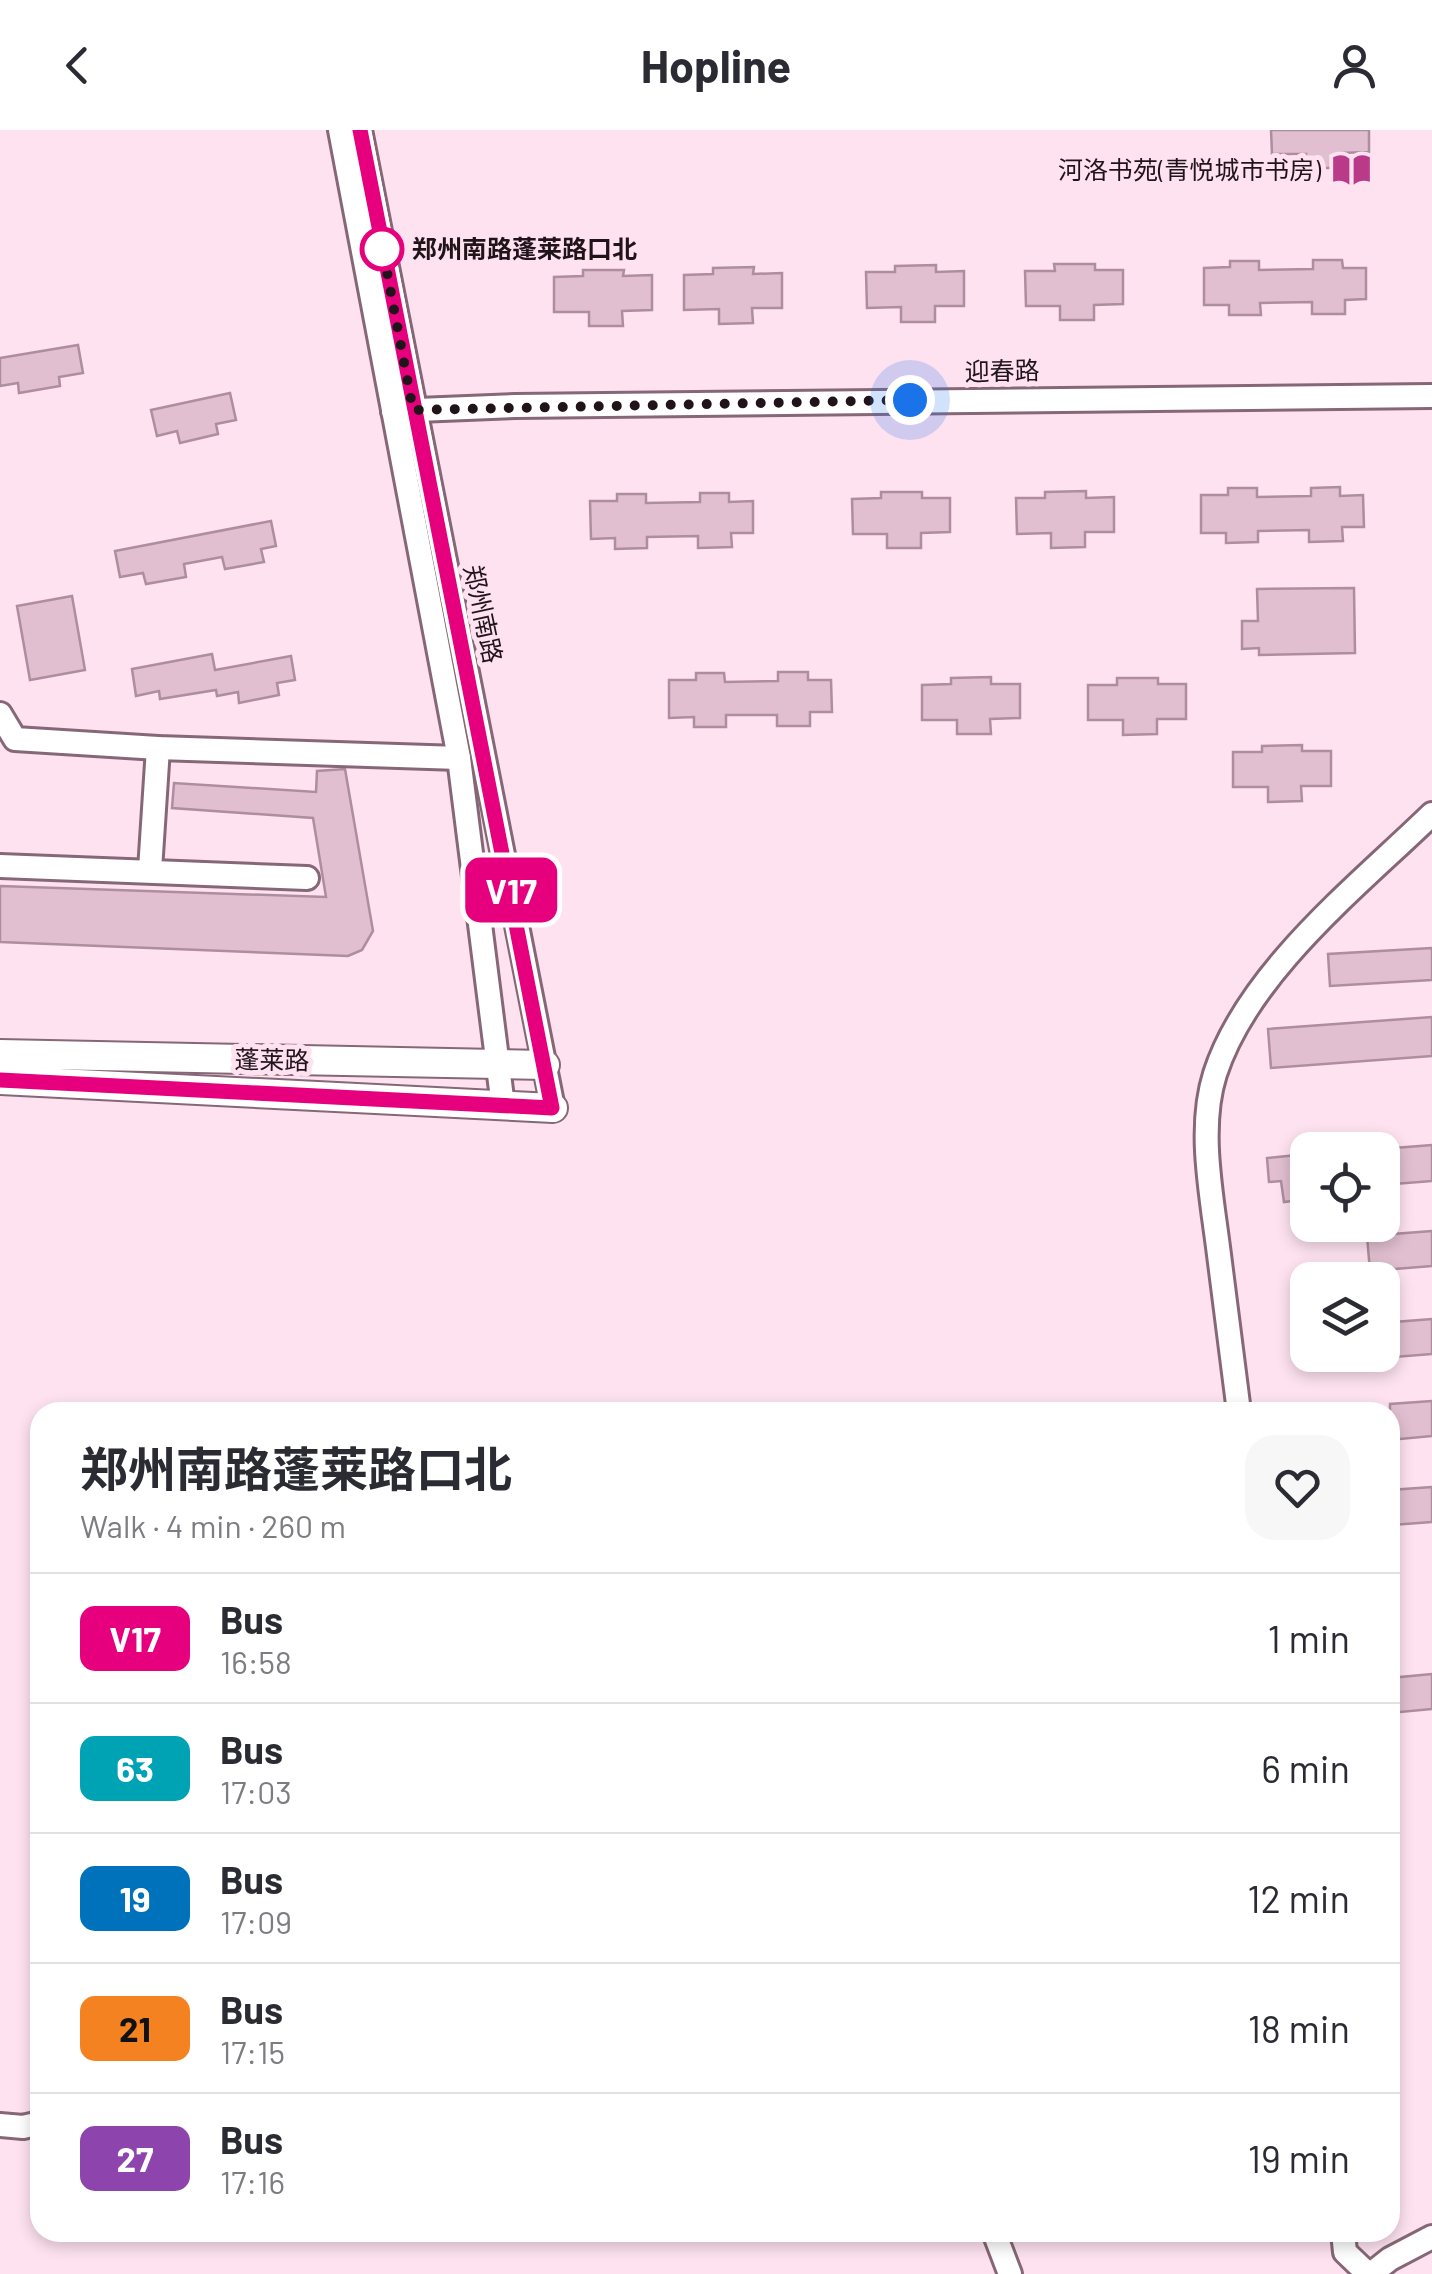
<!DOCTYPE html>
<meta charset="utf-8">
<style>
:root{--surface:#fff;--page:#f7f7f7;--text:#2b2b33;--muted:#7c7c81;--line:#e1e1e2}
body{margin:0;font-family:Barlow,"Noto Sans SC",sans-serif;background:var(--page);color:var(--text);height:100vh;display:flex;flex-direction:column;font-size:38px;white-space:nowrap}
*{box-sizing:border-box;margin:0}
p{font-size:32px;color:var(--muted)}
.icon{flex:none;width:55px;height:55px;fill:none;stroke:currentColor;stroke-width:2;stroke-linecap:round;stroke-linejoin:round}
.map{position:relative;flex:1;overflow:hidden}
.panel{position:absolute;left:30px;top:1272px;width:1370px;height:840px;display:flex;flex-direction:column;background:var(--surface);border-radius:30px;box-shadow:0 5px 15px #0003}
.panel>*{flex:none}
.badge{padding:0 20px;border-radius:15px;font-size:35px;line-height:65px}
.buttons{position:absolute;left:1290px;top:1002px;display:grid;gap:20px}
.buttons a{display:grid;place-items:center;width:110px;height:110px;border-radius:20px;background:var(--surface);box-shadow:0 5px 15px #0003;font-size:50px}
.you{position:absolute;width:50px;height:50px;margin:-25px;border:8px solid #fff;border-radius:50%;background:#1a73e8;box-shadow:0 0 0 15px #1a73e833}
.map>.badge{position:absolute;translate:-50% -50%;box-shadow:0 0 0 5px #fff}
.round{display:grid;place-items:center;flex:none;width:105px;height:105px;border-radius:30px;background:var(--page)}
.head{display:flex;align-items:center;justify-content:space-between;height:170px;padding:0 50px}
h1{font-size:48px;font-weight:700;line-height:75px}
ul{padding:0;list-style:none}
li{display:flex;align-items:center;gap:30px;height:130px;padding:0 50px;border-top:2px solid var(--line)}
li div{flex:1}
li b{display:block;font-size:38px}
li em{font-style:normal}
li .badge{min-width:110px;font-weight:700;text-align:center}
header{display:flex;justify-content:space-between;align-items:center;height:130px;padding:0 50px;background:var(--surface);font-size:45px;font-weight:700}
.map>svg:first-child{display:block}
.building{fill:#e1bfd0;stroke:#ae8d9e;stroke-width:2.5}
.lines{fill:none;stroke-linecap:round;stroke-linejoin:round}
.minor-casing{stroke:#866777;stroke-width:28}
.major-casing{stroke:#866777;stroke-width:32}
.minor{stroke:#fff;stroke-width:22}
.major{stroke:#fff;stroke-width:28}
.line-casing{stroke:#fff;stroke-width:22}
.line{stroke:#e6007e;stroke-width:15}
.walk{stroke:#20141a;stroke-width:10;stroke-dasharray:0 18}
.stop-dot{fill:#fff;stroke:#e6007e;stroke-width:5}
.labels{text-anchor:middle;stroke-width:10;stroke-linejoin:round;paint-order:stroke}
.poi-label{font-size:25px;fill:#20141a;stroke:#fee2f0;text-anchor:end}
.stop-label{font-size:25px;font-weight:bold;fill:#20141a;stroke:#fee2f0;text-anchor:start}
.street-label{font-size:25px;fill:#20141a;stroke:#fee2f0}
</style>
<header><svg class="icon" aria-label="back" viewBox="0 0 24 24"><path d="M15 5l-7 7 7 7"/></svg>Hopline<svg class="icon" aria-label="person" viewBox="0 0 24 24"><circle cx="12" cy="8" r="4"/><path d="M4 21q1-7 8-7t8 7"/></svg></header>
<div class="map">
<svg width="1432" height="2144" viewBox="0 0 1432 2144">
<rect width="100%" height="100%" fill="#fee2f0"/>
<g class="building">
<polygon points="1271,0 1369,0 1369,22 1340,23 1340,38 1306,38 1306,24 1272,24"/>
<polygon points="1313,130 1342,130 1343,138 1366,138 1366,169 1345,170 1345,184 1312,184 1312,172 1260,173 1261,185 1229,185 1229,175 1204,175 1204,138 1230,137 1230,131 1259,131 1259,140 1313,139"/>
<polygon points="1054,134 1095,134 1095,140 1123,140 1123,174 1094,175 1094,190 1060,190 1060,176 1026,176 1025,141 1055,141"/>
<polygon points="936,135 936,142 964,141 964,176 935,176 935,192 901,192 901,177 867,178 866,142 895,142 895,136"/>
<polygon points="754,137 753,144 782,143 782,178 752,178 753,193 719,194 719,179 684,180 684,145 713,144 713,138"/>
<polygon points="583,140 624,140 623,146 652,145 652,180 622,181 623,196 589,196 589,182 554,182 554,147 583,146"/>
<polygon points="78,215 83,243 59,247 60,256 19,263 18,253 0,256 0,228"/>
<polygon points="230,263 236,290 216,294 218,304 180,313 177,301 157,306 151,280"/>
<polygon points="1340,357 1340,366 1363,365 1364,397 1342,397 1343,411 1309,412 1309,400 1258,401 1258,412 1226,413 1226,403 1201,403 1201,365 1228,365 1228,358 1257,358 1257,367 1311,366 1311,358"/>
<polygon points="1086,361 1086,368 1114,367 1114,402 1085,402 1085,417 1051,418 1051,403 1017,404 1016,368 1045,368 1045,362"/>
<polygon points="881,362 922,362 922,368 950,368 950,402 921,403 921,418 887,418 887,404 853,404 852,369 881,368"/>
<polygon points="700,363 729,363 729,372 753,371 753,403 731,403 732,417 698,418 698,406 647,407 647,418 615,419 615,408 591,409 590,371 617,371 617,364 646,364 646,373 700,372"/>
<polygon points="271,391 276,416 261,419 264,432 225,439 222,427 184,434 186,447 146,454 143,443 120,447 115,421"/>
<polygon points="1354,458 1355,523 1259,525 1259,518 1242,519 1242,491 1258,491 1257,459"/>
<polygon points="72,466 85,540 30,550 17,476"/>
<polygon points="212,524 215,540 291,526 295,550 277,553 279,565 239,573 238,562 217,566 216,560 160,569 159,561 136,566 132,539"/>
<polygon points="778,542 808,542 808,550 831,550 832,582 810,582 810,596 777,596 777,585 726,585 726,597 694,597 694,587 669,588 669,550 696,550 696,543 724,543 725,552 778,551"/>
<polygon points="991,547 991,554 1020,554 1020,588 990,589 991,604 957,604 957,590 922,590 922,555 951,554 951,548"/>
<polygon points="1117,548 1158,548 1158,554 1186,554 1186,589 1157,589 1157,604 1123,605 1123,590 1088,590 1088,555 1117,555"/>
<polygon points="1302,615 1302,621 1331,621 1331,656 1301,656 1302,671 1268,672 1268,657 1233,657 1233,622 1262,622 1262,616"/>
<polygon points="345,639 373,801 362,820 348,826 0,812 0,756 326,767 313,688 172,678 174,653 316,662 317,641"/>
<polygon points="1432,818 1432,850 1330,856 1328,824"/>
<polygon points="1432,887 1432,926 1271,938 1268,899"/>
<polygon points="1432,1015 1432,1051 1382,1055 1382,1019"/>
<polygon points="1308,1024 1308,1069 1284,1072 1281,1051 1269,1052 1267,1028"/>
<polygon points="1432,1101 1432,1136 1370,1141 1367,1106"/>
<polygon points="1432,1189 1432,1224 1382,1228 1382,1193"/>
<polygon points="1432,1271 1432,1306 1390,1310 1390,1274"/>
<polygon points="1432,1357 1432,1392 1392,1395 1390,1360"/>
<polygon points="1432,1544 1432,1579 1390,1583 1390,1548"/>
</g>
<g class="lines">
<defs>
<g id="minor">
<polyline points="340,0 459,628 503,976"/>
<polyline points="360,0 553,978"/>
<polyline points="393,281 515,276 1432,266"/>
<polyline points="0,584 15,609 158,618 459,628"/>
<polyline points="0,736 307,748"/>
<polyline points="150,740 158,618"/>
<path d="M1239,1282C1232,1227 1225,1172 1218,1117C1211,1062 1198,997 1215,944C1248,842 1358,756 1432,684"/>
<polyline points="0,1995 23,1997 40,1993"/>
<polyline points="994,2102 1010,2144"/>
<polyline points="1343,2102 1345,2122 1368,2144"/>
<polyline points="1371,2144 1390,2129 1432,2107"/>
</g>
<g id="major">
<polyline points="0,924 545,935"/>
<polyline points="0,950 553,978"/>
</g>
</defs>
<use href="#minor" class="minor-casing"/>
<use href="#major" class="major-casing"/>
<use href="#minor" class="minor"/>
<use href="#major" class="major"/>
</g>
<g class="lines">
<defs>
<polyline id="line" points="0,950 552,978 360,0"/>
</defs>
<use href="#line" class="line-casing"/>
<use href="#line" class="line"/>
<polyline class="walk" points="382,119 380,105 413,280 910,270"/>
</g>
<defs>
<symbol id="library-bare" viewBox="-9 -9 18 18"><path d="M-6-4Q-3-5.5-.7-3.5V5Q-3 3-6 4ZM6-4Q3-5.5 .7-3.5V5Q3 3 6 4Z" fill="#b83a88" stroke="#fee2f0" stroke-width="2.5" paint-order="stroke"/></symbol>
</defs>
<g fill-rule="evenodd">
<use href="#library-bare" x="1324" y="12" width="55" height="55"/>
</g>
<circle class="stop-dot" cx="382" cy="119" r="20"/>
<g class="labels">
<g class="poi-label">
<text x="1321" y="49">河洛书苑(青悦城市书房)</text>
</g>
<g class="stop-label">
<text x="412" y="128">郑州南路蓬莱路口北</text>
</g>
<g class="street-label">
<text transform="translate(1002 241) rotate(-1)" y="9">迎春路</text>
<text transform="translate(483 484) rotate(78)" y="9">郑州南路</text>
<text transform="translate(272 930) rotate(1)" y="9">蓬莱路</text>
</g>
</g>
</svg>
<div class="buttons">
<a><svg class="icon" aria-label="locate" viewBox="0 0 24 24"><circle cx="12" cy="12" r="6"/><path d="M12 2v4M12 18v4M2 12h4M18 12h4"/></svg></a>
<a><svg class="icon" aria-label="layers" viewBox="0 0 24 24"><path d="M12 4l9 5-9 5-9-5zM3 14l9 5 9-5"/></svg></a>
</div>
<div class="you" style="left:910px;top:270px"></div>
<b class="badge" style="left:511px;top:760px;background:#e6007e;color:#fff">V17</b>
<section class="panel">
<div class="head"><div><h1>郑州南路蓬莱路口北</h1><p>Walk · 4 min · 260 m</p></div><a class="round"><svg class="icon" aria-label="heart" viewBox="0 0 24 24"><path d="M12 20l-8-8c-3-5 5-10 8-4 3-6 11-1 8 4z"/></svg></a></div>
<ul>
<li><span class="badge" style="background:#e6007e;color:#fff">V17</span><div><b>Bus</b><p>16:58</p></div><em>1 min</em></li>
<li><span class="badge" style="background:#00a3b4;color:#fff">63</span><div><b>Bus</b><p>17:03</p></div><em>6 min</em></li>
<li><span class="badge" style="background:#0072bc;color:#fff">19</span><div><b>Bus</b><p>17:09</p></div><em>12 min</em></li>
<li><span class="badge" style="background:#f58220;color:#111">21</span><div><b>Bus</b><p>17:15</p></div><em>18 min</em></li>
<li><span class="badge" style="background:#8e44ad;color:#fff">27</span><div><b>Bus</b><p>17:16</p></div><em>19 min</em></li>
</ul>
</section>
</div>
